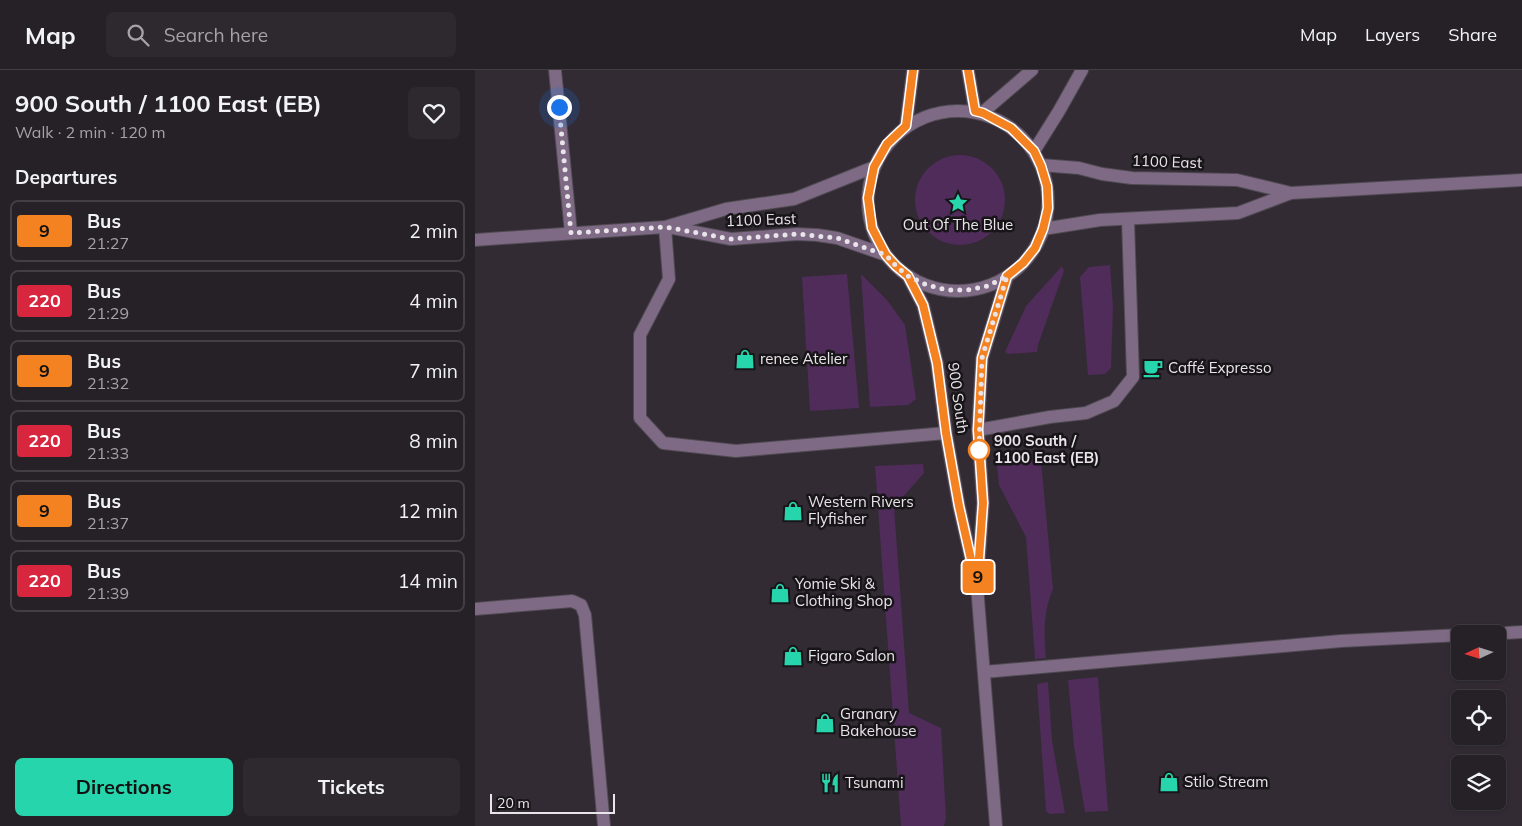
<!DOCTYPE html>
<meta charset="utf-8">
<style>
:root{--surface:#262027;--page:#2e282f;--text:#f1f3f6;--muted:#a4a3a7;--line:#423e44;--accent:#27d5ad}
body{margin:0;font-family:Mulish,sans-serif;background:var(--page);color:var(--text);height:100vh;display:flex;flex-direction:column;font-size:19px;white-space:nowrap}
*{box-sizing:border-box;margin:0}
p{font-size:16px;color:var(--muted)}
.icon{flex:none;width:28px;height:28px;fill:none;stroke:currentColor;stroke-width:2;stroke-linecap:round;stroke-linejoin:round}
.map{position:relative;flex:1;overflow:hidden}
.panel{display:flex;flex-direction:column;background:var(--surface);width:475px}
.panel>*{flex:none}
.badge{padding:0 10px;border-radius:4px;font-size:18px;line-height:32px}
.needle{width:32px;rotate:266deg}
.controls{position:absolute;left:976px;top:555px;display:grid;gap:10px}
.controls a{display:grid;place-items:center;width:55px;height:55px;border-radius:8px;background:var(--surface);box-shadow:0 1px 4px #0004,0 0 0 1px var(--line);font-size:25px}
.scale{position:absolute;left:15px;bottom:12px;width:125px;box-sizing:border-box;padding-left:5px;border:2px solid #e9e4ea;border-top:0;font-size:14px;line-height:18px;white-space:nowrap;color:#e9e4ea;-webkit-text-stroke:4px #181519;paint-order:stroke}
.you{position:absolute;width:25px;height:25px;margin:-12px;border:4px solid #fff;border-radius:50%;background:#1a73e8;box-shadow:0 0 0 8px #1a73e833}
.map>.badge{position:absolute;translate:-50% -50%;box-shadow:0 0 0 2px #fff}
h2{padding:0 15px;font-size:19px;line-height:45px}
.round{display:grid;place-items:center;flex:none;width:52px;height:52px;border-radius:8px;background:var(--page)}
.summary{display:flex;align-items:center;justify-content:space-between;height:85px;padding:0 15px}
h1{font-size:24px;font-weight:700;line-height:38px}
.cta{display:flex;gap:10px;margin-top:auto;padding:10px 15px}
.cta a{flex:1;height:58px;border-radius:8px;background:var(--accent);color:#111;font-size:20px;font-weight:700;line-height:58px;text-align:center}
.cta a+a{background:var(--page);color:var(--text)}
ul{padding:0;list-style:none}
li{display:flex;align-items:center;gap:15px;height:62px;margin:0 10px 8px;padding:0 5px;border:2px solid var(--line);border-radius:8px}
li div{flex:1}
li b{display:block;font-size:19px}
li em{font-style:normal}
li .badge{min-width:55px;font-weight:700;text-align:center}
header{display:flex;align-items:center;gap:30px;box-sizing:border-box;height:70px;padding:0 25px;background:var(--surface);border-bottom:1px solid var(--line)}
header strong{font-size:24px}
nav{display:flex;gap:28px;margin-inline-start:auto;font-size:18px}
.search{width:350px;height:45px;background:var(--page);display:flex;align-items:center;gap:12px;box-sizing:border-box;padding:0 18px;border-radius:8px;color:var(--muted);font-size:19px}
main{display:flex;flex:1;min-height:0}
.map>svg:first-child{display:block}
.green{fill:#4f2c59}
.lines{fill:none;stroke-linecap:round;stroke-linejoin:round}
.minor-casing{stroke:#4f4951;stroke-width:14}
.minor{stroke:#7e6a84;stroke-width:12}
.line-casing{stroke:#fff;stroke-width:11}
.line{stroke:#f58220;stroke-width:8}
.walk{stroke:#e9e4ea;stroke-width:5;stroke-dasharray:0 9}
.stop-dot{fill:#fff;stroke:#f58220;stroke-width:2.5}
.labels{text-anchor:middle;stroke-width:5;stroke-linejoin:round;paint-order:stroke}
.street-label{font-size:15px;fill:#e9e4ea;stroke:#181519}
.poi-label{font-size:15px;fill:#e9e4ea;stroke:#181519;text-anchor:start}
.stop-label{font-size:15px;font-weight:bold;fill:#e9e4ea;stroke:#181519;text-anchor:start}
</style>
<header>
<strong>Map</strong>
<div class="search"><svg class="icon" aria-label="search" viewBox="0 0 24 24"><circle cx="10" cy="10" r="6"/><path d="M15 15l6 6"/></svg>Search here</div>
<nav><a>Map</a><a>Layers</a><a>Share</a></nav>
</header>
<main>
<section class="panel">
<div class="summary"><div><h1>900 South / 1100 East (EB)</h1><p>Walk · 2 min · 120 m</p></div><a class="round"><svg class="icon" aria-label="heart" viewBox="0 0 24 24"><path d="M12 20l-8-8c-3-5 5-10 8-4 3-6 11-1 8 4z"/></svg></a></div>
<h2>Departures</h2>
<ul>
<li><span class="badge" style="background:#f58220;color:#111">9</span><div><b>Bus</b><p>21:27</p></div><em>2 min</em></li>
<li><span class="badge" style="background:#d7263d;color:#fff">220</span><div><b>Bus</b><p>21:29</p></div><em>4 min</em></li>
<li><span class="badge" style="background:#f58220;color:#111">9</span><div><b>Bus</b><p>21:32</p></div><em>7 min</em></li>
<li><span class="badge" style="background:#d7263d;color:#fff">220</span><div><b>Bus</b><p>21:33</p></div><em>8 min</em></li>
<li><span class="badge" style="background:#f58220;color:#111">9</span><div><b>Bus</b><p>21:37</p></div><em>12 min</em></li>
<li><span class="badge" style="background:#d7263d;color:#fff">220</span><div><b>Bus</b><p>21:39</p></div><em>14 min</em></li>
</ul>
<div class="cta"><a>Directions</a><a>Tickets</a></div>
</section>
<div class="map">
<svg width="1047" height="756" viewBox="0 0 1047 756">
<rect width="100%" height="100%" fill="#322b34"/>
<g class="green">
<circle cx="485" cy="130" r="45"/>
<polygon points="635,195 638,236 636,298 630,304 613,305 605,207 614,197"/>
<polygon points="587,196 589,201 563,275 562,282 533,284 530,282 551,236"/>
<polygon points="372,204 384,338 335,341 327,207"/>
<polygon points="386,204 412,230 430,255 441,329 433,335 395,337"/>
<path d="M566,391L578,519C568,542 569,564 571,588L560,589L551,467L524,415L522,394Z"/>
<polygon points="448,394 449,403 419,437 434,643 466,658 471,747 469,756 426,756 400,396"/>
<polygon points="623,607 633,741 610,742 599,676 593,610"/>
<polygon points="573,612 577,671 590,743 575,744 571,741 562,614"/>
</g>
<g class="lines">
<defs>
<g id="minor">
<polyline points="80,0 96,163"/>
<polyline points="493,0 500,41"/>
<circle cx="483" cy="131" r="90"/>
<polyline points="507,43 557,0"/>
<polyline points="431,56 438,0"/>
<polyline points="559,81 584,41 607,0"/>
<polyline points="566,95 604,98 627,104 657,108 762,110 816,123"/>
<polyline points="190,157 194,209 165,265 165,348 188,373 261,381 471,363"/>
<polyline points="193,157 256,169 322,164 342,165 362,168 411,185"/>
<polyline points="568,159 625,150 763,143 816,123 1047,110"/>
<polyline points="0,170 190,157 251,139 319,129 399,97"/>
<polyline points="433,206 448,235 462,293 471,363 484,436 499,502"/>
<polyline points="503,360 575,347 611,343 639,331 658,307 653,150"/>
<polyline points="0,539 97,531 106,535 110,545 129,756"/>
<polyline points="1013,564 1047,562"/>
<polyline points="509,602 866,571 985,565"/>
<polyline points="521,756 502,516 508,433 503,360 507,288 532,207"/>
</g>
</defs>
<use href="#minor" class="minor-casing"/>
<use href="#minor" class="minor"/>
</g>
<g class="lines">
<defs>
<polyline id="line" points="438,0 431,56 412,74 399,97 393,128 397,158 411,185 421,196 433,206 448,235 462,293 471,363 484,436 502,516 508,433 503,360 507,288 532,206 548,193 560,178 568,159 573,138 572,116 566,96 559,81 536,58 508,43 500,41 493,0"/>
</defs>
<use href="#line" class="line-casing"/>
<use href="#line" class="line"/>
<polyline class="walk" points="84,37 96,163 190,157 256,169 322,164 362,168 411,185 421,196 433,206 452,215 472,220 493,220 513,216 532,206 507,288 504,380"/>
</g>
<defs>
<symbol id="sight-bare" viewBox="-9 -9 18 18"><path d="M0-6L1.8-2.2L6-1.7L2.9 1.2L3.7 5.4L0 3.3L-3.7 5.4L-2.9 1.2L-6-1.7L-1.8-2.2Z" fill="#27d5ad" stroke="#181519" stroke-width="2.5" paint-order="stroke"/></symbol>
<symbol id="shop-bare" viewBox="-9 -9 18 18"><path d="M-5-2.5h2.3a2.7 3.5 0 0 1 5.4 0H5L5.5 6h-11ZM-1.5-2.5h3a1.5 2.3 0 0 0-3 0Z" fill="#27d5ad" stroke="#181519" stroke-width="2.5" paint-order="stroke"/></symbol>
<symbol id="cafe-bare" viewBox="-9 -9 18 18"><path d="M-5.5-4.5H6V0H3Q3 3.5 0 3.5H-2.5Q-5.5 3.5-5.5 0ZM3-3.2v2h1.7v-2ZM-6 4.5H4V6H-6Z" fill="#27d5ad" stroke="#181519" stroke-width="2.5" paint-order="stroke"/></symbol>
<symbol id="restaurant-bare" viewBox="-9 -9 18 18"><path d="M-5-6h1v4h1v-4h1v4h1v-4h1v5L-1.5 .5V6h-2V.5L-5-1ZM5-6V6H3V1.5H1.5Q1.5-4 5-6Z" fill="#27d5ad" stroke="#181519" stroke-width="2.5" paint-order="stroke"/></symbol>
</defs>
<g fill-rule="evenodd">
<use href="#sight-bare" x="469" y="119" width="28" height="28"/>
<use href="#shop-bare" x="256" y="275" width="28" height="28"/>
<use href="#cafe-bare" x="664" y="284" width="28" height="28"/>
<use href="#shop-bare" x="304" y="427" width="28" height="28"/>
<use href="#shop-bare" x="291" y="509" width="28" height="28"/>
<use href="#shop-bare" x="304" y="572" width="28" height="28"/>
<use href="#shop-bare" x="336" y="639" width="28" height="28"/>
<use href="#shop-bare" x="680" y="698" width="28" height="28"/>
<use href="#restaurant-bare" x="341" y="699" width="28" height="28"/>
</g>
<circle class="stop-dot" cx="504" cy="380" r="10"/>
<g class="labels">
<g class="street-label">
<text transform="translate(692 92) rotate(2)" y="5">1100 East</text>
<text transform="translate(286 150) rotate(-2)" y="5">1100 East</text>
<text transform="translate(483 328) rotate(82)" y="5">900 South</text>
</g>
<g class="poi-label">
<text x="483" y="160" text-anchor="middle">Out Of The Blue</text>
<text x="285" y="294">renee Atelier</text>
<text x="693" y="303">Caffé Expresso</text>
<text x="333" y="437">Western Rivers<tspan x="333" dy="17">Flyfisher</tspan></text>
<text x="320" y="519">Yomie Ski &amp;<tspan x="320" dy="17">Clothing Shop</tspan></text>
<text x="333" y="591">Figaro Salon</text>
<text x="365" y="649">Granary<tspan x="365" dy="17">Bakehouse</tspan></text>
<text x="709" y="717">Stilo Stream</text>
<text x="370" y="718">Tsunami</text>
</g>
<g class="stop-label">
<text x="519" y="376">900 South /<tspan x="519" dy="17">1100 East (EB)</tspan></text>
</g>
</g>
</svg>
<div class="controls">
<a><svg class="needle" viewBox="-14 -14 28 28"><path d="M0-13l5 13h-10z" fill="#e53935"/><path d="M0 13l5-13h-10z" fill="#a4a3a7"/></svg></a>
<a><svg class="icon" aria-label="locate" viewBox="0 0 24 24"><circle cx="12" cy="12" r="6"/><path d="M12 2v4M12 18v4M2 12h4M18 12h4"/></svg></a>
<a><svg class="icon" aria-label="layers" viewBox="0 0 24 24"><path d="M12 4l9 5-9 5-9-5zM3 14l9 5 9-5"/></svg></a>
</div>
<div class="scale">20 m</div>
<div class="you" style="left:84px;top:37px"></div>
<b class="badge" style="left:503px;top:507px;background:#f58220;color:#111">9</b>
</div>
</main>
